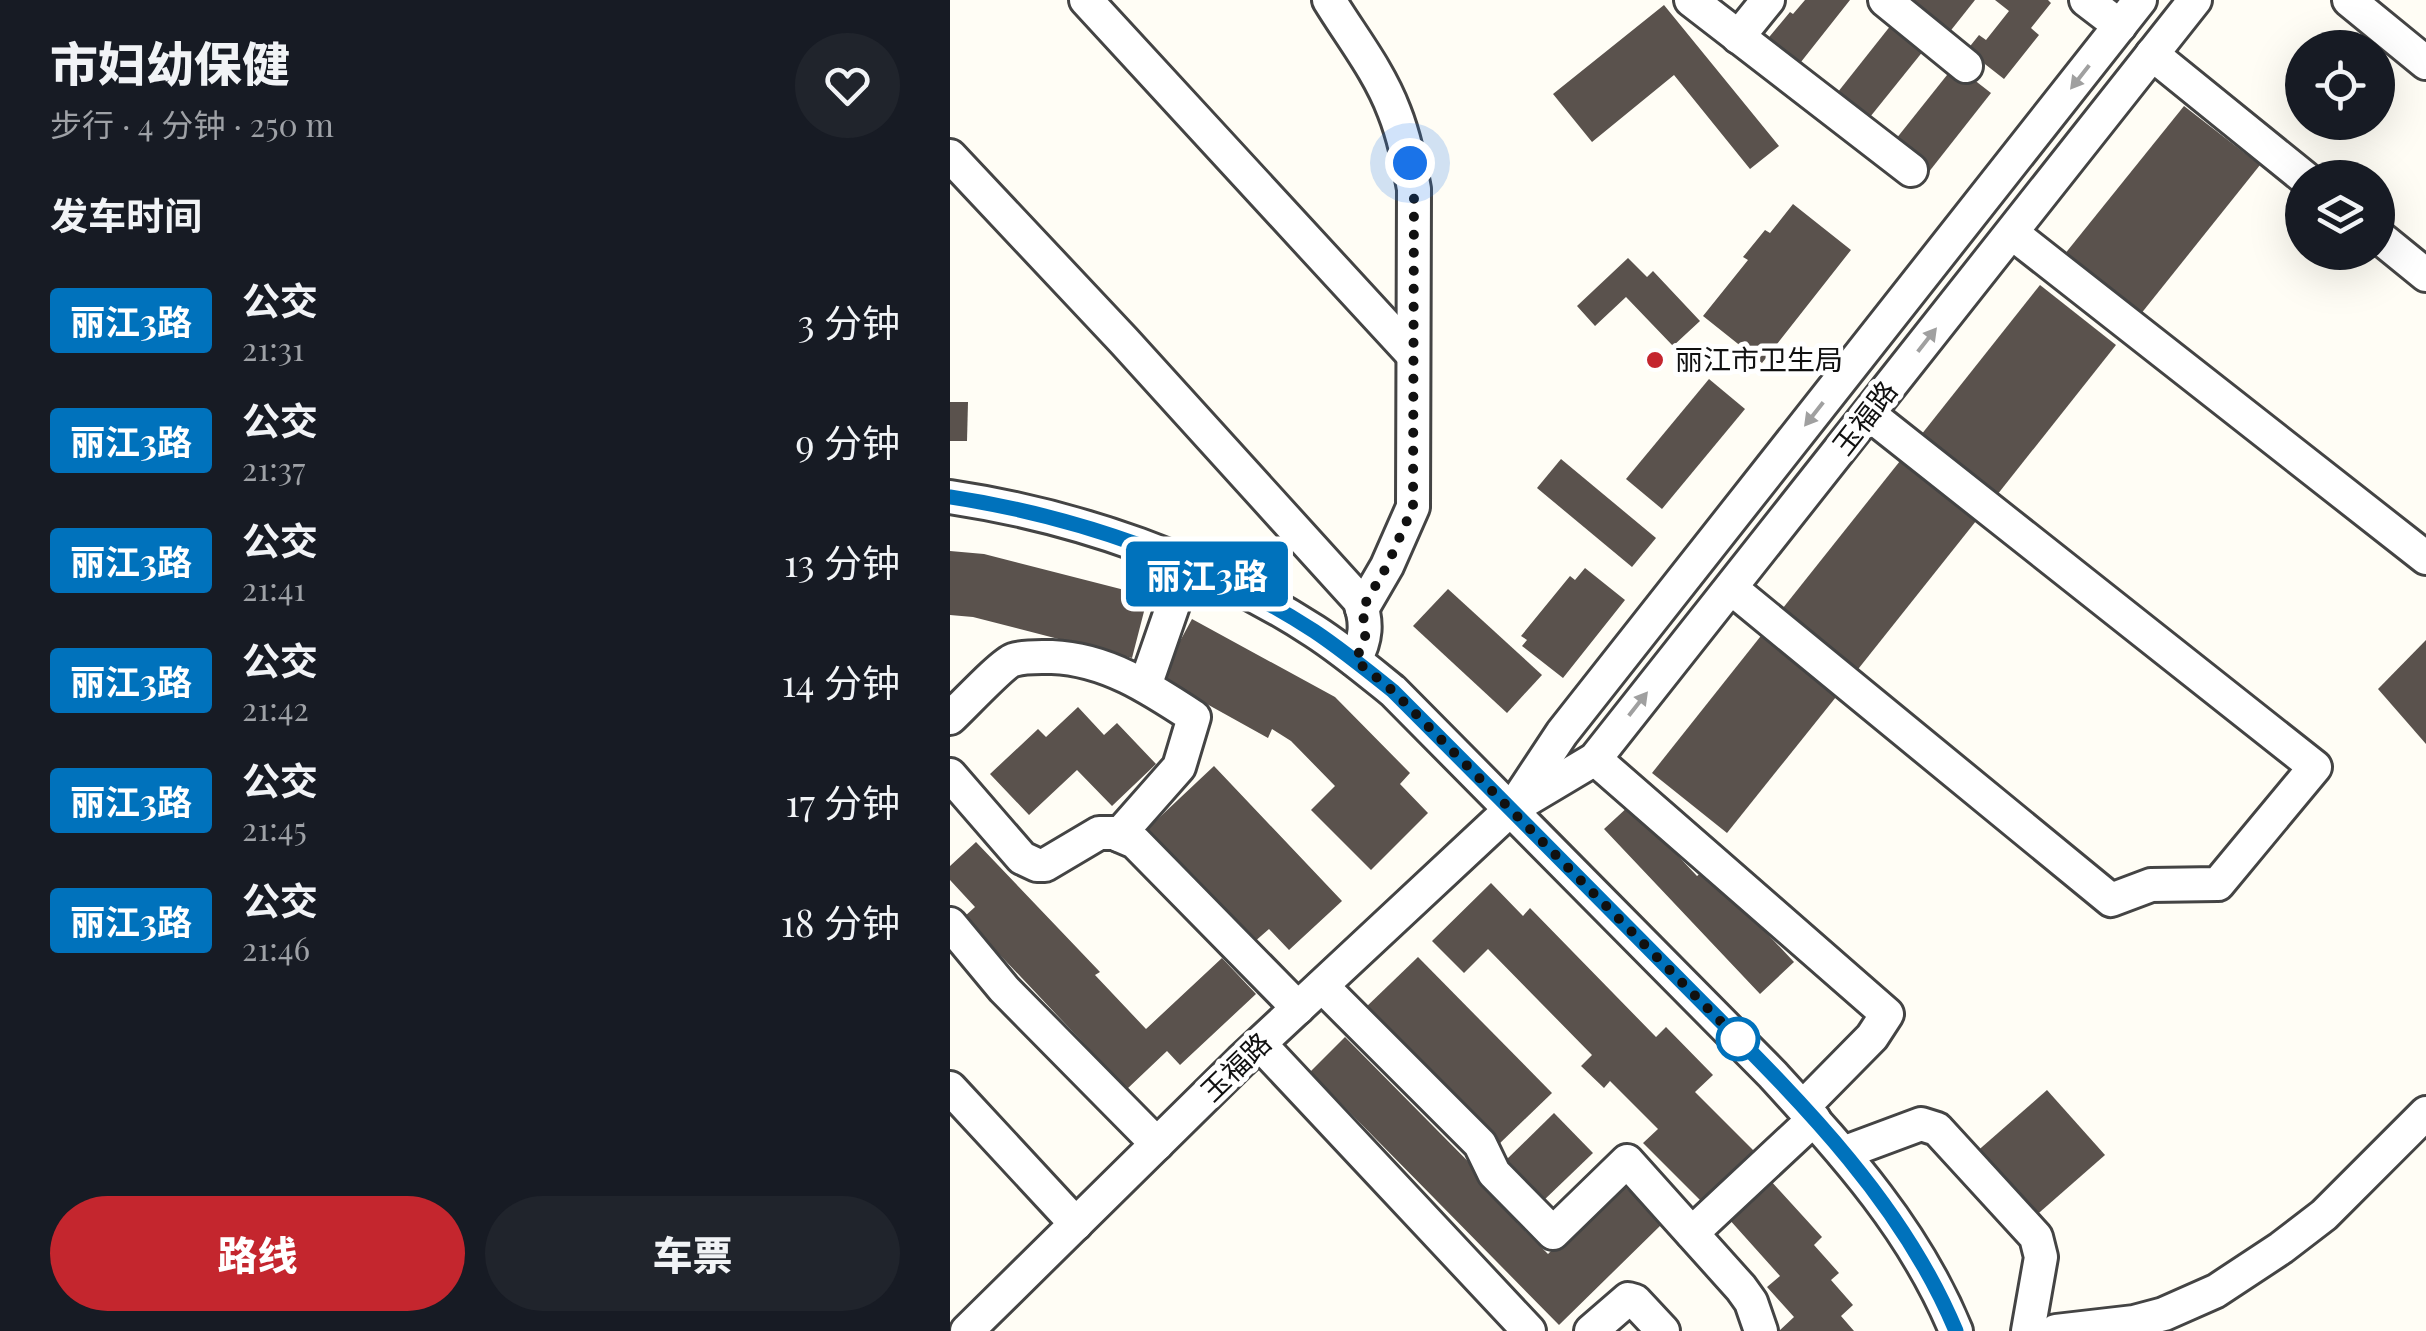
<!DOCTYPE html>
<html lang="zh">
<meta charset="utf-8">
<style>
:root{--surface:#171b24;--page:#20242c;--text:#f1f3f6;--muted:#9ea1a6;--accent:#c4262e}
body{margin:0;font-family:"Playfair Display","Noto Sans SC",serif;background:var(--page);color:var(--text);height:100vh;display:flex;flex-direction:column;font-size:38px;white-space:nowrap}
*{box-sizing:border-box;margin:0}
p{font-size:32px;color:var(--muted)}
.icon{flex:none;width:55px;height:55px;fill:none;stroke:currentColor;stroke-width:2;stroke-linecap:round;stroke-linejoin:round}
.map{position:relative;flex:1;overflow:hidden}
.details{display:flex;flex-direction:column;background:var(--surface);width:950px}
.details>*{flex:none}
.badge{padding:0 20px;border-radius:8px;font-size:35px;line-height:65px}
.controls{position:absolute;left:1335px;top:30px;display:grid;gap:20px}
.controls a{display:grid;place-items:center;width:110px;height:110px;border-radius:50%;background:var(--surface);box-shadow:0 10px 40px #0002;font-size:50px}
.you{position:absolute;width:50px;height:50px;margin:-25px;border:8px solid #fff;border-radius:50%;background:#1a73e8;box-shadow:0 0 0 15px #1a73e833}
.map>.badge{position:absolute;translate:-50% -50%;box-shadow:0 0 0 5px #fff}
h2{padding:0 50px;font-size:38px;line-height:90px}
.round{display:grid;place-items:center;flex:none;width:105px;height:105px;border-radius:52px;background:var(--page)}
.summary{display:flex;align-items:center;justify-content:space-between;height:170px;padding:0 50px}
h1{font-size:48px;font-weight:800;line-height:75px}
.primary-button{display:flex;gap:20px;margin-top:auto;padding:20px 50px}
.primary-button a{flex:1;height:115px;border-radius:60px;background:var(--accent);color:#fff;font-size:40px;font-weight:800;line-height:115px;text-align:center}
.primary-button a+a{background:var(--page);color:var(--text)}
ul{padding:0;list-style:none}
li{display:flex;align-items:center;gap:30px;height:120px;padding:0 50px}
li div{flex:1}
li b{display:block;font-size:38px}
li em{font-style:normal}
li .badge{min-width:110px;font-weight:700;text-align:center}
main{display:flex;flex:1;min-height:0}
.map>svg:first-child{display:block}
.building{fill:#5a524d}
.lines{fill:none;stroke-linecap:round;stroke-linejoin:round}
.minor-casing{stroke:#444;stroke-width:38}
.minor{stroke:#fff;stroke-width:32}
.oneway{fill:#a0a0a0}
.line-casing{stroke:#fff;stroke-width:22}
.line{stroke:#0072bc;stroke-width:15}
.walk{stroke:#111;stroke-width:10;stroke-dasharray:0 18}
.poi-dot{fill:#c4262e;stroke:#fff;stroke-width:4}
.stop-dot{fill:#fff;stroke:#0072bc;stroke-width:5}
.labels{text-anchor:middle;stroke-width:10;stroke-linejoin:round;paint-order:stroke}
.poi-label{font-size:28px;fill:#111;stroke:#fff;text-anchor:start}
.street-label{font-size:28px;fill:#111;stroke:#fff}
</style>
<main>
<section class="details">
<div class="summary"><div><h1>市妇幼保健</h1><p>步行 · 4 分钟 · 250 m</p></div><a class="round"><svg class="icon" aria-label="heart" viewBox="0 0 24 24"><path d="M12 20l-8-8c-3-5 5-10 8-4 3-6 11-1 8 4z"/></svg></a></div>
<h2>发车时间</h2>
<ul>
<li><span class="badge" style="background:#0072bc;color:#fff">丽江3路</span><div><b>公交</b><p>21:31</p></div><em>3 分钟</em></li>
<li><span class="badge" style="background:#0072bc;color:#fff">丽江3路</span><div><b>公交</b><p>21:37</p></div><em>9 分钟</em></li>
<li><span class="badge" style="background:#0072bc;color:#fff">丽江3路</span><div><b>公交</b><p>21:41</p></div><em>13 分钟</em></li>
<li><span class="badge" style="background:#0072bc;color:#fff">丽江3路</span><div><b>公交</b><p>21:42</p></div><em>14 分钟</em></li>
<li><span class="badge" style="background:#0072bc;color:#fff">丽江3路</span><div><b>公交</b><p>21:45</p></div><em>17 分钟</em></li>
<li><span class="badge" style="background:#0072bc;color:#fff">丽江3路</span><div><b>公交</b><p>21:46</p></div><em>18 分钟</em></li>
</ul>
<div class="primary-button"><a>路线</a><a>车票</a></div>
</section>
<div class="map">
<svg width="1476" height="1331" viewBox="0 0 1476 1331">
<rect width="100%" height="100%" fill="#fffdf5"/>
<g class="building">
<polygon points="855,0 900,0 847,67 815,42 840,12 843,14"/>
<polygon points="955,0 1025,0 998,34"/>
<polygon points="1045,0 1098,0 1101,3 1081,28 1089,35 1054,79 1017,50 1029,35 1036,40 1059,11"/>
<polygon points="714,5 829,146 800,169 724,75 642,142 603,94"/>
<polygon points="945,20 978,45 916,122 884,97"/>
<polygon points="1005,65 1041,93 978,173 942,144"/>
<polygon points="1234,106 1310,165 1190,315 1114,255"/>
<polygon points="843,204 901,250 812,363 753,316 798,260 793,257 815,230 820,233"/>
<polygon points="678,258 697,277 703,271 750,321 723,346 676,297 645,326 627,306"/>
<polygon points="1090,285 1166,345 1047,495 971,435"/>
<polygon points="759,379 795,409 712,509 676,479"/>
<polygon points="0,402 18,402 17,441 0,441"/>
<polygon points="611,459 706,538 682,567 587,488"/>
<polygon points="950,461 1026,521 905,673 829,613"/>
<polygon points="0,551 34,554 198,596 182,658 23,617 0,615"/>
<polygon points="635,568 675,600 613,678 572,646 577,640 571,636 620,576 625,580"/>
<polygon points="498,589 592,675 557,713 463,626"/>
<polygon points="242,619 385,697 460,773 450,784 478,813 421,870 361,810 385,786 341,741 322,729 318,738 210,678"/>
<polygon points="814,632 890,692 777,833 702,773"/>
<polygon points="1476,640 1476,744 1428,689"/>
<polygon points="128,707 154,735 167,723 206,764 162,806 127,770 79,815 40,774 88,729 96,737"/>
<polygon points="264,766 392,901 339,950 319,929 303,943 196,830"/>
<polygon points="680,805 747,876 756,869 844,962 810,994 654,829"/>
<polygon points="26,842 150,972 145,975 196,1029 272,958 306,994 230,1065 217,1051 177,1089 14,917 25,907 0,880 0,866"/>
<polygon points="541,883 573,916 580,908 706,1037 716,1027 763,1075 745,1092 807,1154 755,1205 693,1143 708,1129 660,1081 654,1088 631,1066 642,1055 538,949 514,973 482,941"/>
<polygon points="468,957 602,1093 547,1146 413,1010"/>
<polygon points="395,1037 573,1217 567,1223 598,1254 671,1183 712,1224 609,1325 360,1072"/>
<polygon points="1097,1090 1155,1155 1082,1219 1024,1154"/>
<polygon points="604,1113 643,1153 592,1202 554,1162"/>
<polygon points="820,1180 872,1237 864,1245 889,1273 881,1280 903,1305 891,1316 904,1331 829,1331 844,1317 817,1287 830,1276 778,1218"/>
</g>
<g class="lines">
<defs>
<g id="minor">
<polyline points="136,0 463,355"/>
<path d="M379,0C401,36 429,71 444,111C454,136 459,162 464,189L463,507L437,566L412,609"/>
<polyline points="741,0 961,170"/>
<polyline points="935,0 1016,66"/>
<polyline points="1136,0 1170,26"/>
<polyline points="1399,0 1476,63"/>
<polyline points="788,37 818,0"/>
<polyline points="1202,54 1355,178"/>
<path d="M0,156L174,341L409,600C418,622 416,640 405,660"/>
<polyline points="1062,233 1476,558"/>
<polyline points="1428,236 1476,275"/>
<path d="M0,497C127,516 256,561 364,631C392,649 417,670 443,691L823,1075C896,1155 964,1229 1006,1331"/>
<polyline points="781,588 1161,900 1201,885 1268,884 1365,767 919,414"/>
<polyline points="195,686 237,565"/>
<path d="M0,718C12,707 52,664 63,660C75,656 90,657 102,657C156,659 200,688 244,717L229,767L169,835"/>
<polyline points="645,759 937,1014 922,1037 853,1107"/>
<polyline points="0,775 72,858 87,865 95,865 149,833 164,833 185,842 348,1008"/>
<polyline points="567,801 612,733 1190,0"/>
<polyline points="0,924 54,989 207,1144"/>
<polyline points="372,986 530,1144 544,1173 603,1233 677,1161 791,1288 801,1302 811,1331"/>
<polyline points="310,1044 579,1331"/>
<polyline points="0,1088 126,1224"/>
<polyline points="893,1153 971,1124 987,1129 1086,1237 1091,1257 1078,1331"/>
<polyline points="742,1233 864,1119"/>
<polyline points="17,1331 291,1061 561,809 645,759 1245,0"/>
<polyline points="641,1331 678,1299 685,1301 713,1331"/>
<polyline points="1106,1331 1184,1322 1214,1314 1266,1291 1331,1248 1374,1215 1476,1113"/>
</g>
</defs>
<use href="#minor" class="minor-casing"/>
<use href="#minor" class="minor"/>
</g>
<defs><path id="oneway-solid" d="M-6-.8H1V-3.2L6.5 0L1 3.2V.8H-6Z" transform="scale(2.5)"/></defs>
<g class="oneway">
<use href="#oneway-solid" transform="translate(1130 77) rotate(128)"/>
<use href="#oneway-solid" transform="translate(977 340) rotate(-52)"/>
<use href="#oneway-solid" transform="translate(864 414) rotate(128)"/>
<use href="#oneway-solid" transform="translate(688 704) rotate(-52)"/>
</g>
<g class="lines">
<defs>
<path id="line" d="M0,497C126,516 256,561 364,631C391,649 417,670 443,691C536,784 628,877 721,971C828,1080 946,1187 1006,1331"/>
</defs>
<use href="#line" class="line-casing"/>
<use href="#line" class="line"/>
<polyline class="walk" points="460,163 464,189 463,507 437,566 412,609 416,633 412,647 405,660 443,691 797,1048 788,1039"/>
</g>
<circle class="poi-dot" cx="705" cy="360" r="10"/>
<circle class="stop-dot" cx="788" cy="1039" r="20"/>
<g class="labels">
<g class="poi-label">
<text x="725" y="370">丽江市卫生局</text>
</g>
<g class="street-label">
<text transform="translate(915 418) rotate(-52)" y="10">玉福路</text>
<text transform="translate(286 1067) rotate(-44)" y="10">玉福路</text>
</g>
</g>
</svg>
<div class="controls">
<a><svg class="icon" aria-label="locate" viewBox="0 0 24 24"><circle cx="12" cy="12" r="6"/><path d="M12 2v4M12 18v4M2 12h4M18 12h4"/></svg></a>
<a><svg class="icon" aria-label="layers" viewBox="0 0 24 24"><path d="M12 4l9 5-9 5-9-5zM3 14l9 5 9-5"/></svg></a>
</div>
<div class="you" style="left:460px;top:163px"></div>
<b class="badge" style="left:257px;top:574px;background:#0072bc;color:#fff">丽江3路</b>
</div>
</main>
